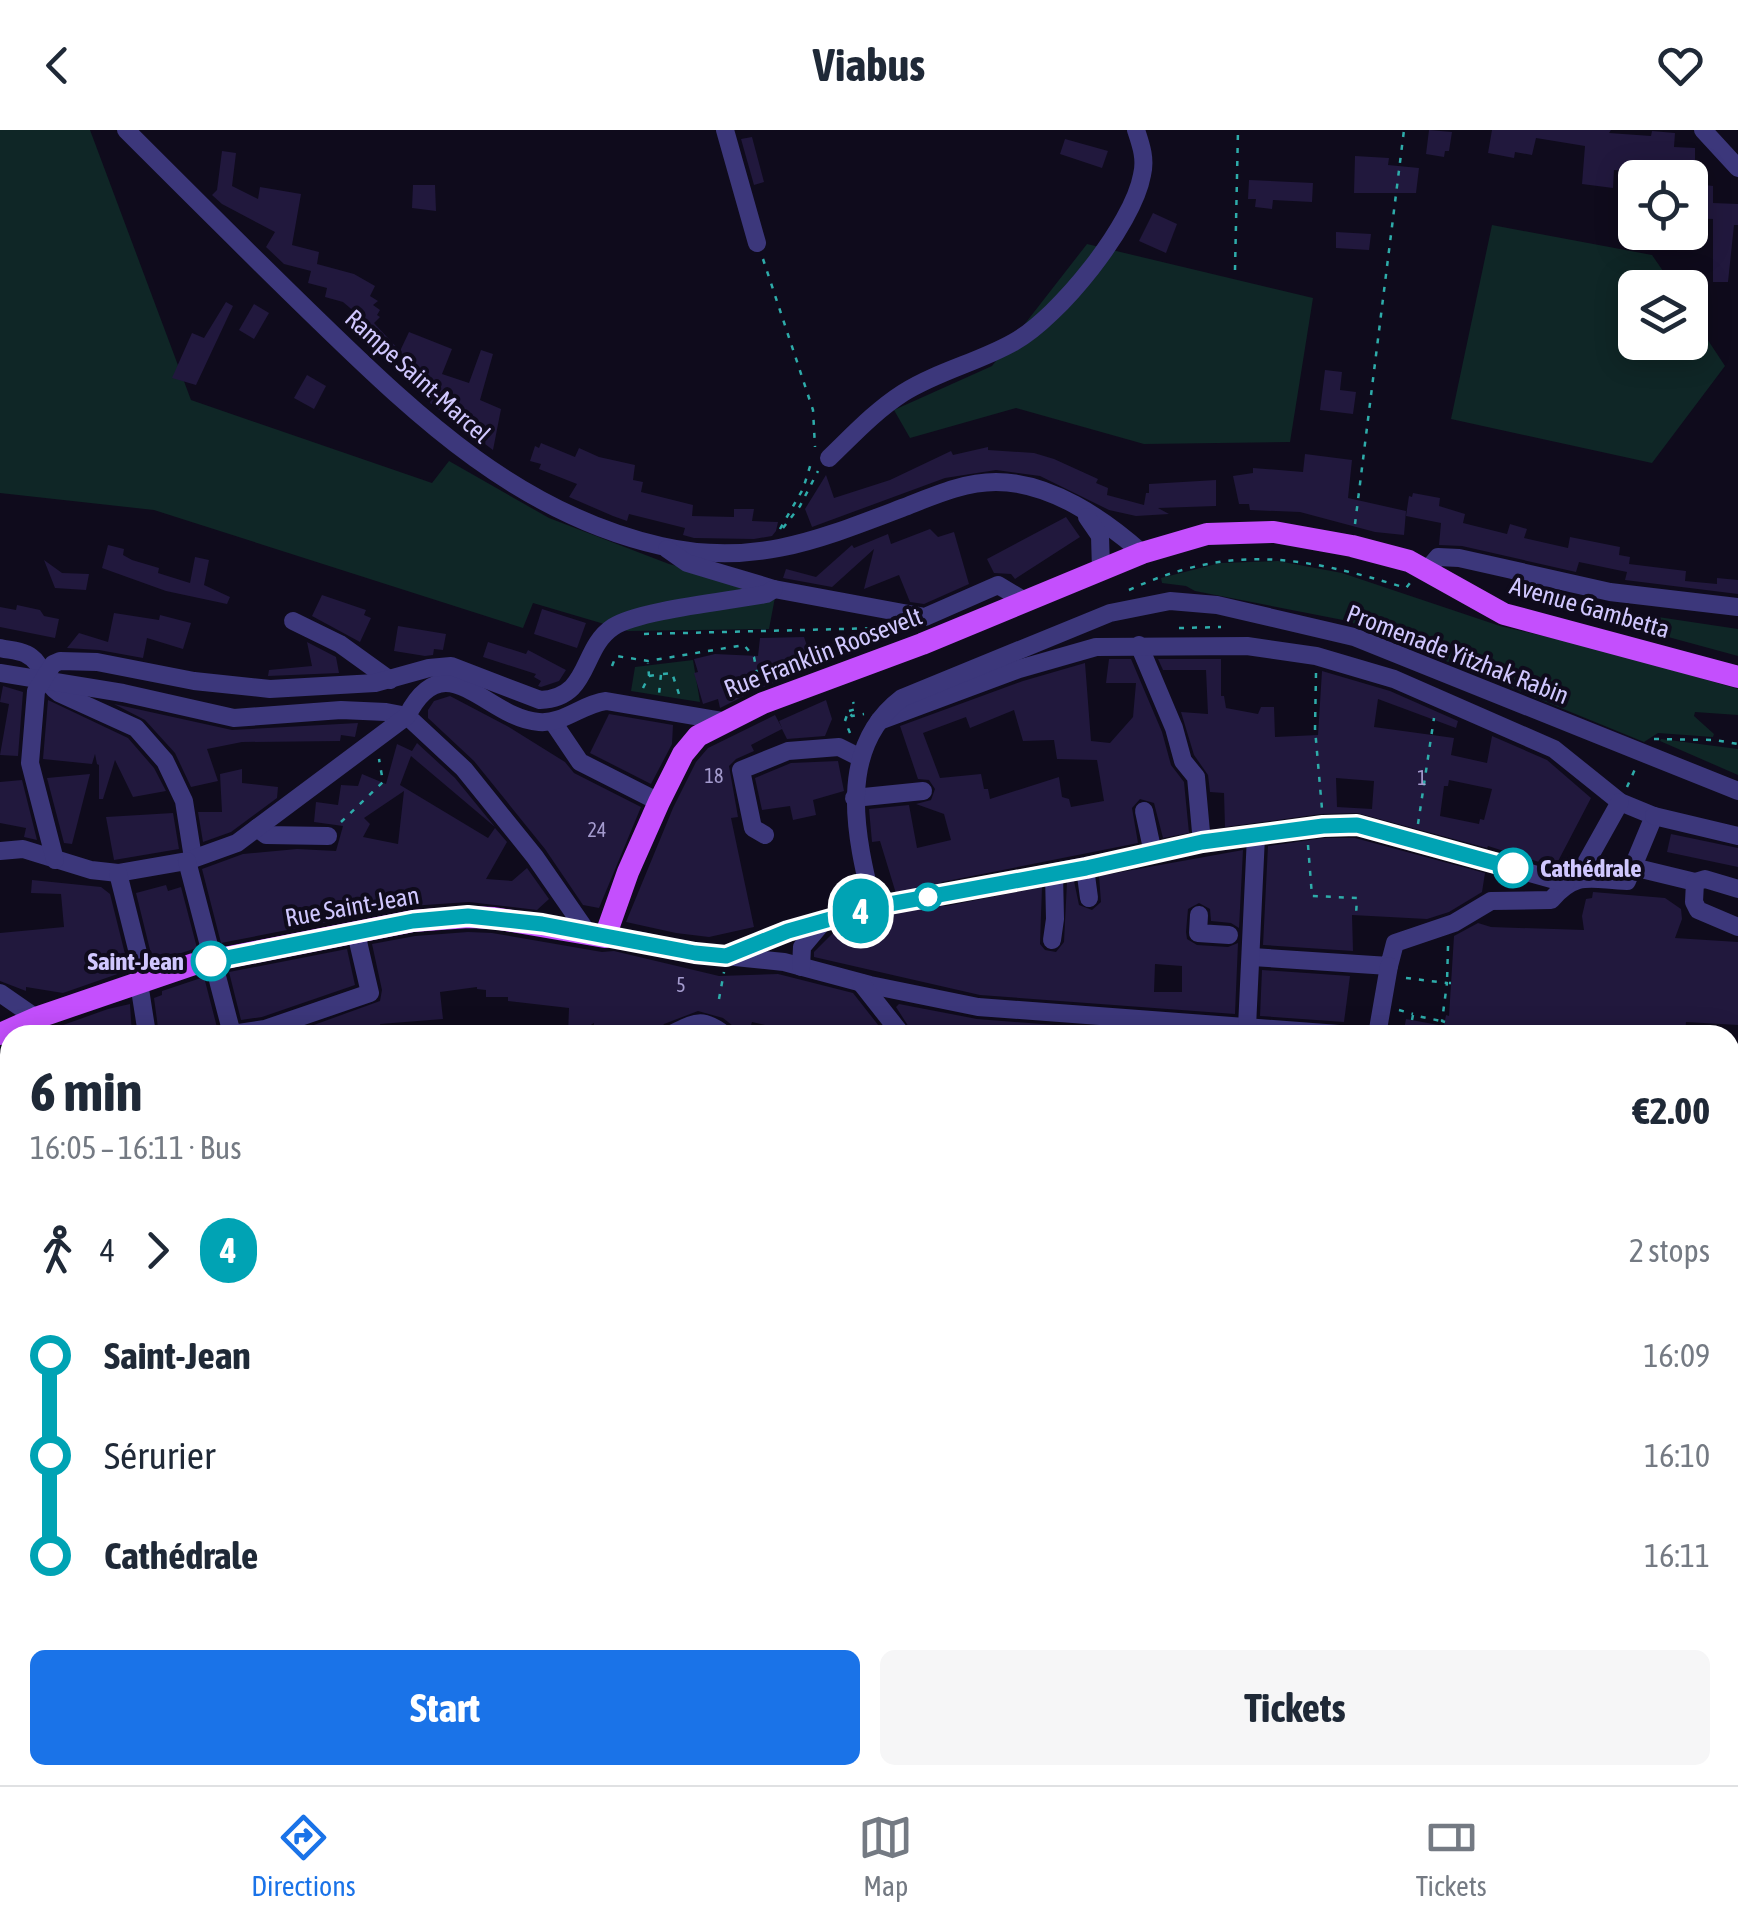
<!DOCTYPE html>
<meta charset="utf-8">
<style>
:root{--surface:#fff;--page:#f6f6f7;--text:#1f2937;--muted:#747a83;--line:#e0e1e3;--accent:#1a73e8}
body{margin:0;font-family:"Asap Condensed",sans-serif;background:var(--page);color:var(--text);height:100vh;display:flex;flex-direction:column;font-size:38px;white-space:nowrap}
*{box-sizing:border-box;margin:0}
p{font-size:32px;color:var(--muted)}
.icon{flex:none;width:55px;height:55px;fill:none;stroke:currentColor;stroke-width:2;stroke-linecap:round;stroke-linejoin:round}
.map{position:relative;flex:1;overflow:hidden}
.drawer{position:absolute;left:0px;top:895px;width:1740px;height:760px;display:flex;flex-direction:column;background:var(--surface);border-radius:30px 30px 0 0;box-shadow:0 5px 25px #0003}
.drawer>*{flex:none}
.badge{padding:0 20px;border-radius:32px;font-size:35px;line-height:65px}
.tools{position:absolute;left:1618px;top:30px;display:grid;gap:20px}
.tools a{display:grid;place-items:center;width:90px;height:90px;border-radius:15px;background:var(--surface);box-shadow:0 5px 25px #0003;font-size:50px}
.map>.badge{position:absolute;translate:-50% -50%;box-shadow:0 0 0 5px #fff}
.legs{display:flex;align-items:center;gap:15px;height:110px;padding:0 30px;font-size:32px}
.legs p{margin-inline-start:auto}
.summary{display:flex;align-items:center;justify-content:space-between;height:170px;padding:0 30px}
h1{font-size:55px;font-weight:700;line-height:75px}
.primary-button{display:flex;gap:20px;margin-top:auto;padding:20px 30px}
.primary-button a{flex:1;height:115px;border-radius:15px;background:var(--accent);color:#fff;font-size:40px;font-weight:700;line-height:115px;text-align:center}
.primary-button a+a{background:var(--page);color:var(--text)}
ul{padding:0 30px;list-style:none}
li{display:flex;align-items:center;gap:35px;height:100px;font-size:38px}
li i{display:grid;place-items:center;width:15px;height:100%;margin:0 12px;background:currentColor}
li i::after{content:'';width:25px;height:25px;margin:-12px;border:8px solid;border-radius:50%;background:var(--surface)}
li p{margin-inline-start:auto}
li:first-child i{background:linear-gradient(#0000 50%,currentColor 0)}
li:last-child i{background:linear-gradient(currentColor 50%,#0000 0)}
header{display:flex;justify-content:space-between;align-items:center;height:130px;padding:0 30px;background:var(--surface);font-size:45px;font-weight:700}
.tab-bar{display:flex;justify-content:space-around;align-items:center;height:140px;border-top:2px solid var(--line);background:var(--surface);font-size:28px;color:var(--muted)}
.tab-bar a{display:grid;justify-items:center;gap:5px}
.tab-bar .active{color:var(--accent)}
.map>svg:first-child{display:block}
.green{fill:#0f2626}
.building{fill:#21183d;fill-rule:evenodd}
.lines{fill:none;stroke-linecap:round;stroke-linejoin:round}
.path{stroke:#2eacaa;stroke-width:2.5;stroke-dasharray:5 8;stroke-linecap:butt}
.minor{stroke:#3c377b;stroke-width:18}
.major{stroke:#c44ffd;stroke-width:22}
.line-1-casing{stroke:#fff;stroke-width:22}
.line-1{stroke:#00a3b4;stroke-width:15}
.stop-1-dot{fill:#fff;stroke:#00a3b4;stroke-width:5}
.labels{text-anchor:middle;stroke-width:8;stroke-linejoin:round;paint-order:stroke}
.number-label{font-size:20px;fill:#a49bce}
.street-label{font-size:25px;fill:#d0c7fe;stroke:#0f0b1c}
.stop-label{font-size:25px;font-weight:bold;fill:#d0c7fe;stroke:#0f0b1c;text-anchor:start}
</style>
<header><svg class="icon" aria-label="back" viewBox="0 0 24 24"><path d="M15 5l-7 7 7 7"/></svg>Viabus<svg class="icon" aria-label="heart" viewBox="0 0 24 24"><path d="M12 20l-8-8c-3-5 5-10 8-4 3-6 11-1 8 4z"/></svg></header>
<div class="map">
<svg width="1738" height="1655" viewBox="0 0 1738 1655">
<rect width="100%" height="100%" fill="#0f0b1c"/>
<g class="green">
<polygon points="0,0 90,0 191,270 432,353 449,331 549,388 669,434 776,462 769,499 628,501 533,473 523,498 154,380 0,363"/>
<polygon points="1492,95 1652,125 1674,157 1635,158 1635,212 1690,212 1690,183 1725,236 1652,333 1451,289"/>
<polygon points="1087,114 1313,168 1290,312 1144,314 1016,278 910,308 894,280 992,236"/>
<polygon points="1278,431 1342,443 1500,496 1600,519 1738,559 1738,585 1695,582 1694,586 1714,604 1713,607 1658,603 1644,612 1348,491 1195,461 1186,456 1162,453 1161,448 1220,433"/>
<polygon points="1547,474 1598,478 1738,499 1738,526"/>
<polygon points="693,530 700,572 631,561 635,537"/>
<polygon points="1661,609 1738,619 1738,645 1660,611"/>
<polygon points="10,1208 10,1645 514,1645 516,1655 0,1655 0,1210"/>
<polygon points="523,1645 1045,1645 1067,1650 1057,1655 526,1655"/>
<polygon points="1330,1645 1540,1645 1538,1655 1318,1655"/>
</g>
<g class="building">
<polygon points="1429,0 1452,2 1449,21 1445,21 1444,27 1426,24"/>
<polygon points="1492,0 1611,0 1609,3 1651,6 1652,1 1675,3 1674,17 1695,18 1695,48 1659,48 1659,44 1646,42 1614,40 1613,58 1582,54 1585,16 1536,8 1532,25 1515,22 1514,28 1488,23"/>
<polygon points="752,7 764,52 754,55 741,9"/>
<polygon points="1065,9 1108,21 1102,38 1060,24"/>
<polygon points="222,21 236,23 232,56 258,69 260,57 301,64 292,115 319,122 317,134 354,144 375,156 370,166 378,171 373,175 380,180 377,185 380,187 374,193 400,221 409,202 452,219 442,244 469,253 481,220 493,224 480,270 501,279 493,320 430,273 436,253 387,233 346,194 356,183 343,172 325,167 327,158 308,153 311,141 284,134 266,117 275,102 222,74 212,65 217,60"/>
<polygon points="1355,26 1389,28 1388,35 1419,38 1416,63 1354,63"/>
<polygon points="1249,50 1313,53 1312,72 1273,70 1272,79 1255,77 1256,69 1248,69"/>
<polygon points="1690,53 1713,56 1713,73 1738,74 1738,95 1734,95 1728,152 1713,152 1713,89 1690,88"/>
<polygon points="413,55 435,55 436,81 412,78"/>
<polygon points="1153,83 1177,94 1166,123 1139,111"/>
<polygon points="1336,102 1371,104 1369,120 1336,118"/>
<polygon points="226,172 233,176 196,255 172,248 192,203 204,208"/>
<polygon points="254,174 269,183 254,209 239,200"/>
<polygon points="1325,240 1342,242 1340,260 1356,262 1353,284 1320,280"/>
<polygon points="307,245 326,256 314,279 294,268"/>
<polygon points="541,313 575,327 579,318 599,327 635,335 633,350 643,352 641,362 693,375 692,386 734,387 734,379 754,379 752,391 778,392 776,401 772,406 754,409 694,408 683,405 685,398 629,384 627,391 613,386 569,367 577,354 539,339 541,334 530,331 535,316 539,318"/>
<polygon points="988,317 988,320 1034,323 1054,329 1098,349 1096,353 1108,358 1107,365 1144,375 1146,363 1149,363 1149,354 1216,350 1216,376 1158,378 1169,384 1136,386 1109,380 1040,346 996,340 945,348 812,397 805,379 826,345 834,368 890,350 951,321 953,325"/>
<polygon points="1305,324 1352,330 1348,368 1406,381 1404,405 1375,402 1300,382 1250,380 1249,374 1239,374 1233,346 1253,343 1253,338 1303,342"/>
<polygon points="1413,363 1440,368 1439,376 1465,384 1463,393 1507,404 1510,394 1527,399 1524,408 1568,418 1570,407 1620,417 1619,425 1630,427 1629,434 1686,441 1685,451 1717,454 1717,448 1738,450 1738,464 1625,450 1627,442 1579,432 1576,442 1462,416 1439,415 1441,393 1406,386 1409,366 1412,367"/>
<polygon points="1066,387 1080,407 1015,449 1011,444 994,443 987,429"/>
<polygon points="930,399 938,407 954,402 969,454 924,474 910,472 899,445 864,459 874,419 832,457 783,448 786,439 816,447 852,415 854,418 888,404 891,414"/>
<polygon points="108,415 124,419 123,425 132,430 159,438 158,443 190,453 195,427 209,430 204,455 230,467 227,474 166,461 102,438"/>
<polygon points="44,430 62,443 89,444 86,460 55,458"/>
<polygon points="322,465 366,480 364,485 371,488 360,512 312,486"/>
<polygon points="17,475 40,480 44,486 59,489 55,508 0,497 0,477 16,480"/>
<polygon points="542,479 586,493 577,518 534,504"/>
<polygon points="114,483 159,490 160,485 191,493 183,519 147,508 143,528 99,520 67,518 79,503 108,512"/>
<polygon points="398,496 446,504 443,520 434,519 433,525 425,526 394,521"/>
<polygon points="804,507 810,525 830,518 834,530 758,559 720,578 718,569 703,574 694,543 698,542 694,529 715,524 758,526 760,508"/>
<polygon points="307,512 336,527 339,543 268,546 269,540 312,536"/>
<polygon points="488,512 526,524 528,520 566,540 559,551 541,557 538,556 541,551 534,547 536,544 483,527"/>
<path d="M1109,529H1131L1162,602L1171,635L1184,652L1189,703L1163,708L1154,673L1140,669L1132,678L1138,713L942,752L933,759L932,767L939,775L946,776L1042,757L1040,814L1045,820L1056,822L1064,812L1067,752L1074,751L1079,775L1092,780L1101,772L1099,746L1243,720L1239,798L1231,793L1211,791L1210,779L1199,773L1188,779L1186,802L1187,809L1197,815L1228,817L1238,813L1235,884L980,865L814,827V822L836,800L901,780L880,711L872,712L869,679L909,675L917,718L951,710L944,684L916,674L931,670L935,659L929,650L918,649L900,596L1023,551L1085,533L1091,611L1110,613L1133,587L1136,553H1106ZM1014,580L1023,611L1054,610L1057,629L1097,630L1104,671L1071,677L1069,669L1062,667L1059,647L990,669L988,659H984L981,644L940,648L923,603L966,587L970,598ZM1155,834L1182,836V862H1154Z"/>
<path d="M1158,529H1221V566H1224L1226,578L1258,584L1261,577H1274L1275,607L1318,605L1322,541L1390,561L1458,591L1456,598L1378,569L1374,597L1454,608L1451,625L1487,633L1492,606L1547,630L1591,668L1555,737L1488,716L1487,718L1357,683L1321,684L1225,697L1224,663L1210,662L1208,645L1194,625L1181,582L1208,584L1206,540H1163ZM1336,648L1374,651L1372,679L1337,677ZM1449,650L1492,659L1484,690L1480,689L1479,694L1440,686L1444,656H1448Z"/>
<polygon points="3,556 23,562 18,626 0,625 9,574 0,572"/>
<polygon points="450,566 507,596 565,632 574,643 641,677 599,778 583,775 545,719 474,631 428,588 428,580 434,571"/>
<polygon points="48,570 128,608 154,638 166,661 133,667 115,630 103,669 99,669 99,635 97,634 95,624 92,634 43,629"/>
<polygon points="826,570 832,589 825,606 787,609 782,599 751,615 754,621 736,629 729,636 738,687 731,688 754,797 709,807 676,803 626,792 673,678 696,632 708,618 775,585 782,598 779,591"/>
<polygon points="114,574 232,600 358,593 355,607 341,605 340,611 242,612 207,619 218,651 191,657 175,623 145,590"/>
<polygon points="609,584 673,595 672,614 651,654 590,623"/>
<path d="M417,613L455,648L495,697L411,626L400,655L488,708L495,698L507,712L486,749L512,751L527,738L549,769L537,780L469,772L410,776L221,813L202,739L243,724L297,719L336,721L343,696L314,692L316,672L338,675L341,655L358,656L362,644L386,654L397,614L412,621ZM404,661L398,714L363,707L370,694L364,688Z"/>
<polygon points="838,631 844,661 813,670 816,685 793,690 790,676 762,680 755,648 791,633"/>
<polygon points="242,639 242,653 278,657 277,668 231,702 203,712 198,682 222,682 220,644"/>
<polygon points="90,644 72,714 64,713 47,648"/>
<polygon points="22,650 37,710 24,707 26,698 0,693 0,652"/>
<polygon points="173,683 179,719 114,730 106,687"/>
<polygon points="1671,704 1738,718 1738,737 1667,722"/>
<polygon points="1324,708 1355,708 1485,743 1482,762 1449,782 1427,789 1352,785 1353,821 1263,815 1268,716"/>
<polygon points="32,750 101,757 110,764 129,840 63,863 26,857 26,861 0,851 0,803 64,797 61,764 31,763"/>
<polygon points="166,755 168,761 181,757 197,818 153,832 136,763"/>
<polygon points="1593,762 1665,768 1681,779 1682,789 1675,808 1738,812 1738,895 1686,892 1685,904 1403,905 1406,889 1444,896 1446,885 1449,886 1454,806 1478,793 1491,797 1584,800 1582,786 1586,769 1592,768"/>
<polygon points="468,802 492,803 602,822 614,821 719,846 778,844 790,847 853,863 886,905 780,905 782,899 752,892 748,905 737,905 733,896 723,888 698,881 664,894 657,905 653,905 651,897 618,896 617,904 594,904 594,893 574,905 568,905 569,878 508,871 508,867 486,867 486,860 477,859 477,857 440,862 443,889 380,894 382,905 302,905 300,900 380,871 382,860 372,814 415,806"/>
<polygon points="347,819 355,855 262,887 241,890 229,842"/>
<polygon points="1262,840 1350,846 1344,892 1260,886"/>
<polygon points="204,847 219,905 159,905 154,868 162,865 162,861"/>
<polygon points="130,874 132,905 35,905 108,879"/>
<polygon points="899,874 977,889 1185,905 914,905 896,877"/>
</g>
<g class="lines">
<g class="path">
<polyline points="763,129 813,280 815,317"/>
<polyline points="1235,140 1238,0"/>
<polyline points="1355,394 1404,0"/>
<polyline points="783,398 800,376 818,341"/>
<polyline points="780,399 803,359 812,330"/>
<path d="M1129,460C1231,413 1302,426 1406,458L1410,453"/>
<polyline points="1179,498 1221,497"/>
<polyline points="644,504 881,498"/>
<polyline points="612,536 616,526 648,531 744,515 754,527 759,553"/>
<polyline points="1316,543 1315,599 1322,679"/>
<polyline points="663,544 672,543 679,564"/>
<polyline points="649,546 661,544 659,564"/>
<polyline points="643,558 649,546 648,533"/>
<polyline points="849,581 856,579 853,572"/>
<polyline points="850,603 845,591 848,582 852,586 864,584"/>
<polyline points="1654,609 1715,610 1738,614"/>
<polyline points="1627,657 1636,637"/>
<polyline points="341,692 383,652 379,629"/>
<polyline points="1418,694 1434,588"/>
<polyline points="1308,715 1312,766 1357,768 1356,785"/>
<polyline points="889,774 925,767"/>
<polyline points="1448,816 1447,853 1451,853"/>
<polyline points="1406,848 1447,853 1442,891 1445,892"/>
<polyline points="719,869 724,842"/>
<polyline points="1399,880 1413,884"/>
<polyline points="1412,890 1413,885 1441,891"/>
<polyline points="1730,1430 1738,1434"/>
<polyline points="10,1579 3,1582 10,1618"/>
<polyline points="15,1645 17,1655"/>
<polyline points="517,1645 520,1655"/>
<polyline points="761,1645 763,1655"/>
<polyline points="1190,1645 1193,1655"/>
</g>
<g class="minor">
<path d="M126,0C190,64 254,128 319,191C420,289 520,384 661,416C753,437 818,410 902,378C933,366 963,352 996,352C1050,352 1104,389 1142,423"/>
<polyline points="725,0 757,113"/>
<polyline points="1703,0 1738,38"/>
<path d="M829,328C853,305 875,281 903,263C938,241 979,232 1014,212C1059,187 1133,95 1142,45C1146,29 1141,15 1136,0"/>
<polyline points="1087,387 1100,406 1101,440"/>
<polyline points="667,419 687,433 774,459 925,487 998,455 1025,471"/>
<polyline points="1427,440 1438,427 1459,428 1610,462 1738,477"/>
<polyline points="293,491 340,514 390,550"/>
<polyline points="1139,515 1174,598 1183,631 1196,647 1202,713"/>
<path d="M0,518C8,520 18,520 26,524C43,532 44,553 59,563L136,598L165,631L184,671L193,728"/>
<polyline points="0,543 123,563 234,588 341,580 386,582 407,586 464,639 535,727 587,802"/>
<path d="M879,591L1019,539L1096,517L1247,516L1316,526L1394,549L1554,619L1620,672L1654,686L1627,751C1591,750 1577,740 1551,770L1491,771L1454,793L1395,813L1389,836L1252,827"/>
<polyline points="553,592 580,632 659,672"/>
<polyline points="854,668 923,661"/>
<polyline points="1144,681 1153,723"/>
<polyline points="1654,686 1738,706"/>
<polyline points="257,698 266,705 328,706"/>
<polyline points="765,705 753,698 741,640 788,621 839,617 861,628"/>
<path d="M0,721L23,719L91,740L118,743L187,731L237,713L407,586C446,510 487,589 539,592C564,594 582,574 606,571L723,591"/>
<path d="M55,730L30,633L36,561L53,534L60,531L97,532L194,551L270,559L375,553L429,538L451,536L540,570C591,568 580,519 613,497C639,480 731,471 766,464L774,459"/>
<polyline points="187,731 232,904 265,899 370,863 356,803"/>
<polyline points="1633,737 1695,752"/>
<polyline points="1085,738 1089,768"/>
<polyline points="118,743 145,851"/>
<polyline points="1577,749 1620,672"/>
<polyline points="1738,759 1705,749 1695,752 1694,772 1698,780 1738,797"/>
<polyline points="944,764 1202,713 1323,696 1357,695 1566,753"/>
<polyline points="1199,785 1198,803 1229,805"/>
<polyline points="605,807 642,811 695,823 784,832 870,855 978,877 1352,905"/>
<polyline points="1052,810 1055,789 1054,744"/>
<path d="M726,826L787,801L873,777C856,707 835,619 902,568L1110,483L1170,471L1217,475L1354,507L1738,661"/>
<polyline points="801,837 802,817 823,792"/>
<polyline points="139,853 147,904 144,905"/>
<polyline points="861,853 902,905"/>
<polyline points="0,863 36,888"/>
<polyline points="1247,897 1256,706"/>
<path d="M669,905C695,893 701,886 725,905"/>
<polyline points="1377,905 1389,836"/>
<polyline points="1730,975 1738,975"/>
<polyline points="0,1059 10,1057"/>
<polyline points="0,1091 10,1089"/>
<polyline points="1730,1189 1738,1189"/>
<polyline points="1730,1315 1738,1317"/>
<polyline points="1730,1403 1738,1405"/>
<polyline points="1730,1460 1738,1465"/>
<polyline points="1730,1538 1738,1543"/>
<polyline points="1730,1561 1738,1567"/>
</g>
<polyline class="major" points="0,904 36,888 194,834 413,791 468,787 494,788 605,807 628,742 659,672 683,624 698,606 763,573 922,514 1142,423 1207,404 1274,402 1352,416 1409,431 1504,484 1738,547"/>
</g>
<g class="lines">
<defs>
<polyline id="line-1" points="211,831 413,791 468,786 542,794 695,823 726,826 788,801 873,777 1086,738 1202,712 1323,696 1357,695 1513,738"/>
</defs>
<use href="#line-1" class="line-1-casing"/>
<use href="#line-1" class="line-1"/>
</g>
<g class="stop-1-dot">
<circle cx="1513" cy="738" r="18"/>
<circle cx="928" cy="767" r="12"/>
<circle cx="211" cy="831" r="18"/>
</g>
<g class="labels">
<g class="number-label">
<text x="714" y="653">18</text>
<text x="1422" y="655">1</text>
<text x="597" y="707">24</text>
<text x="681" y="862">5</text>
</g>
<g class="street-label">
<text transform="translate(418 246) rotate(42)" y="9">Rampe Saint-Marcel</text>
<text transform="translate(1590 477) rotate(16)" y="9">Avenue Gambetta</text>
<text transform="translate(823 522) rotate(-21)" y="9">Rue Franklin Roosevelt</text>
<text transform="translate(1458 524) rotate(21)" y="9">Promenade Yitzhak Rabin</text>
<text transform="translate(352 776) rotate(-10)" y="9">Rue Saint-Jean</text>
</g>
<g class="stop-label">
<text x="1540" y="747">Cathédrale</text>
<text x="184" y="840" text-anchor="end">Saint-Jean</text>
</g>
</g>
</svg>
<div class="tools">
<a><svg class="icon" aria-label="locate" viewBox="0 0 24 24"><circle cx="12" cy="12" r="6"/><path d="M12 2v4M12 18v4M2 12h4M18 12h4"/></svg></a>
<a><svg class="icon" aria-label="layers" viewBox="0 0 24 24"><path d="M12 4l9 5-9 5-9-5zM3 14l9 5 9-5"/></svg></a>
</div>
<b class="badge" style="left:861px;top:781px;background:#00a3b4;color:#fff">4</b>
<section class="drawer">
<div class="summary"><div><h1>6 min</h1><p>16:05 – 16:11 · Bus</p></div><b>€2.00</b></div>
<div class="legs"><svg class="icon" aria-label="walk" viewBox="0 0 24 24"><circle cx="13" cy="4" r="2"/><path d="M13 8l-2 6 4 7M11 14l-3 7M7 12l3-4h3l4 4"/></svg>4<svg class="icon" aria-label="forward" viewBox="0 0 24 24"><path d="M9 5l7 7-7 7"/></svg><b class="badge" style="background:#00a3b4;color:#fff">4</b><p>2 stops</p></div>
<ul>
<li><i style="color:#00a3b4"></i><b>Saint-Jean</b><p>16:09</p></li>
<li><i style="color:#00a3b4"></i><span>Sérurier</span><p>16:10</p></li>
<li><i style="color:#00a3b4"></i><b>Cathédrale</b><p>16:11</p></li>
</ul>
<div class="primary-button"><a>Start</a><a>Tickets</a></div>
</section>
</div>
<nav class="tab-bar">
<a class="active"><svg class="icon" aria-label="directions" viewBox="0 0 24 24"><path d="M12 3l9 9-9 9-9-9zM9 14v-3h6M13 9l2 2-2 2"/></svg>Directions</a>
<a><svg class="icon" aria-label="map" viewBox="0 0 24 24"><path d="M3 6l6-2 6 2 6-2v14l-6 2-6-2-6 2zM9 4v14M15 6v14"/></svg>Map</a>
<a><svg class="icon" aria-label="tickets" viewBox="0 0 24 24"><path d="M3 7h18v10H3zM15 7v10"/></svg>Tickets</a>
</nav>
